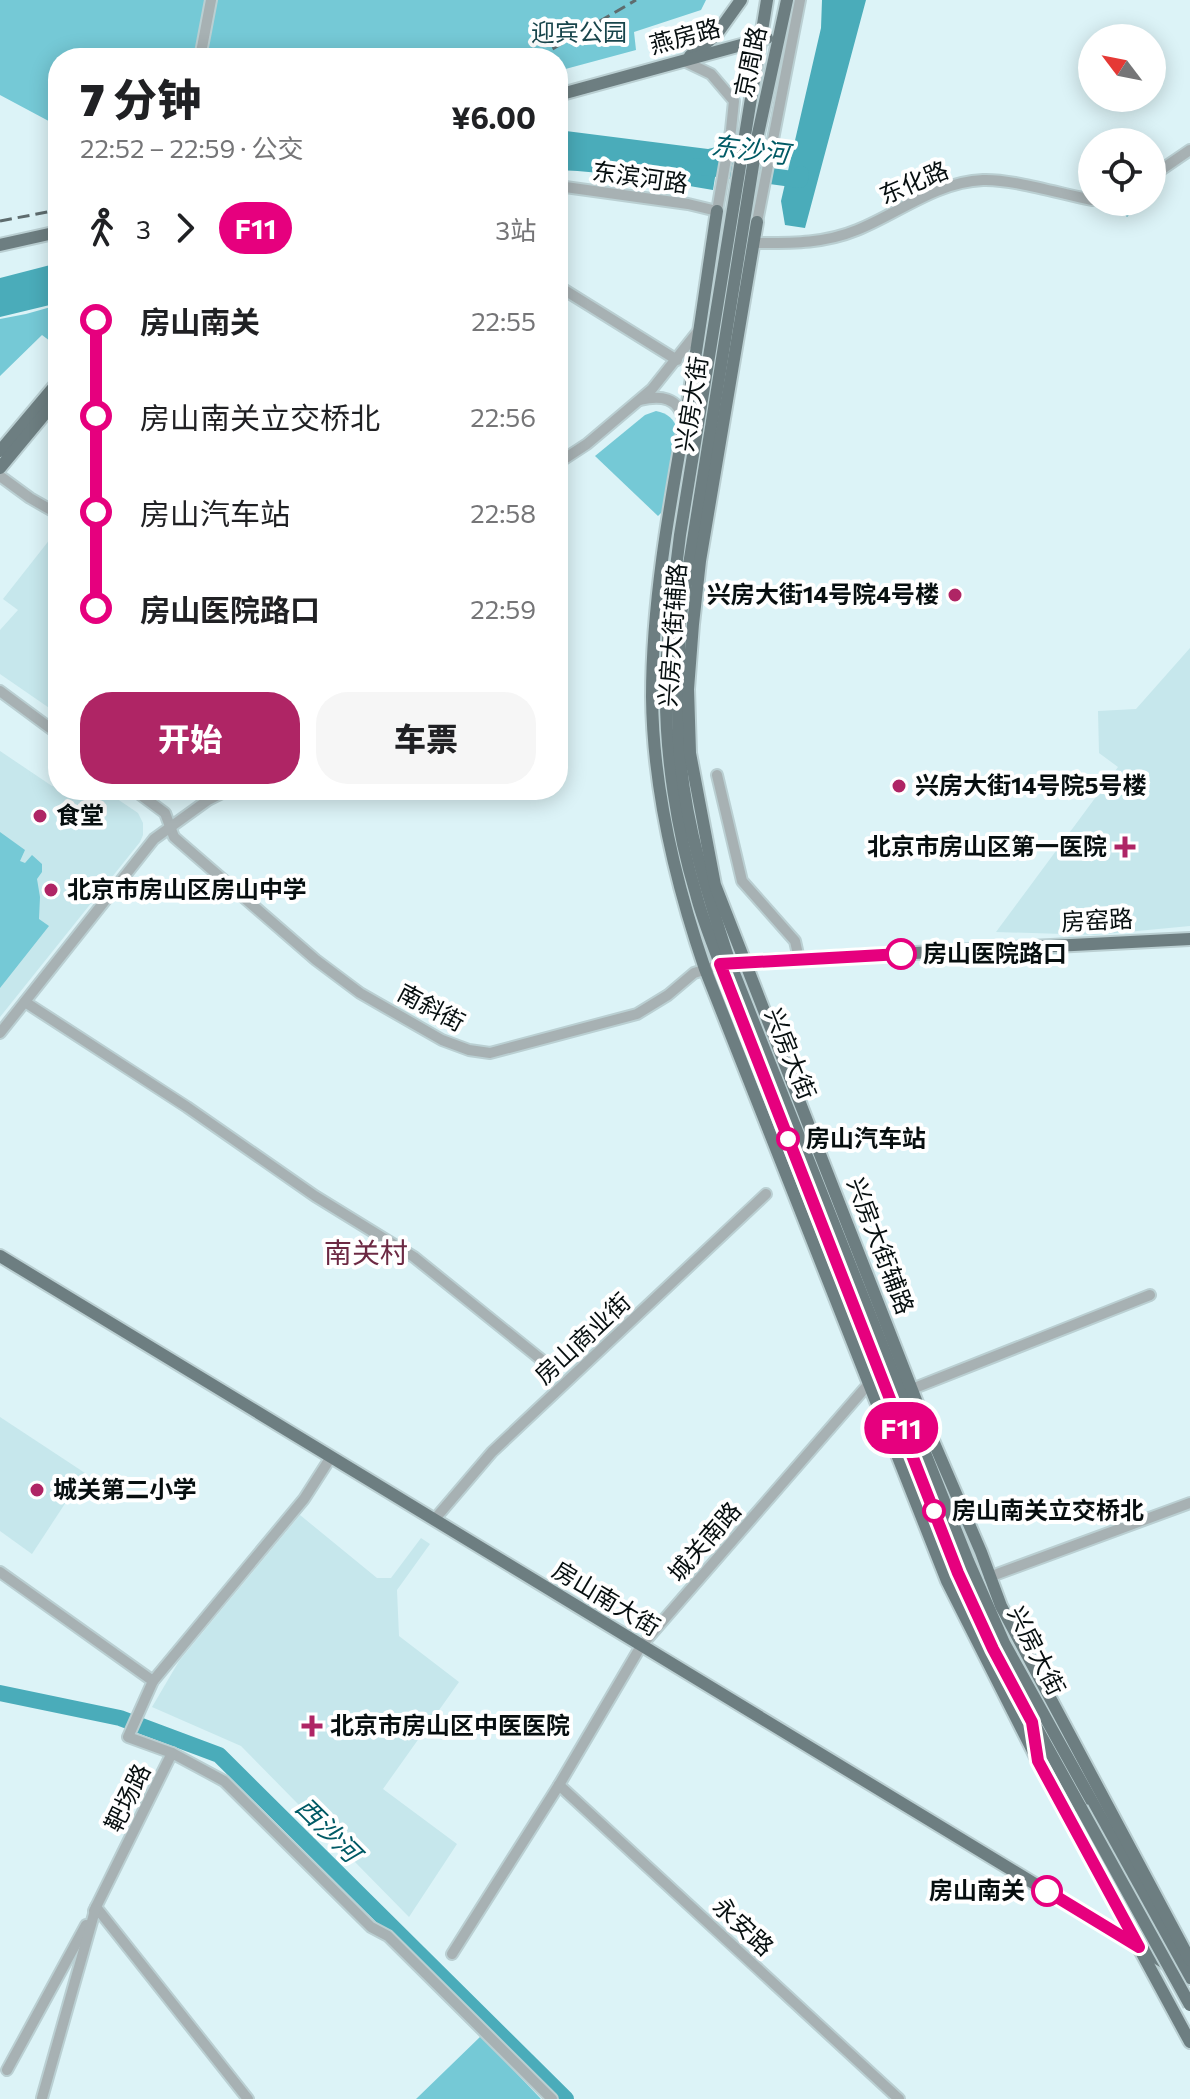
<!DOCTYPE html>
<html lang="zh">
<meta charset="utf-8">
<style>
:root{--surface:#fff;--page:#f6f6f6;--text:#202124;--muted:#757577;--accent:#af2565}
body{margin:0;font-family:Commissioner,"Noto Sans SC",sans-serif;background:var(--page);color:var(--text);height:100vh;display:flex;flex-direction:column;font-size:30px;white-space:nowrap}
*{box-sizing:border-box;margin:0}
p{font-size:26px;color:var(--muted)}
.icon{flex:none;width:44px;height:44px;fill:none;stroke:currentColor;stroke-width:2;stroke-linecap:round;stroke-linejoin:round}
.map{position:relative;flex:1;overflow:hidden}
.details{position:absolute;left:48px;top:48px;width:520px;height:752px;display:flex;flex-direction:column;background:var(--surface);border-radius:32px;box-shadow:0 4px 20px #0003}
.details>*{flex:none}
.badge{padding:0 16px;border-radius:26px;font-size:28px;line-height:52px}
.needle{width:52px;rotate:302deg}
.controls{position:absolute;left:1078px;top:24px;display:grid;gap:16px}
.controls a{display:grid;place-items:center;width:88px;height:88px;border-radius:50%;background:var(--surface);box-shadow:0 4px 20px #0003;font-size:40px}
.map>.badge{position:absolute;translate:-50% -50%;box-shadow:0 0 0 4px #fff}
.legs{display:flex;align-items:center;gap:12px;height:88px;padding:0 32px;font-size:26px}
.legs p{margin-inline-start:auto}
.head{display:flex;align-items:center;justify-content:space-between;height:136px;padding:0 32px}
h1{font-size:44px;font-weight:800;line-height:60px}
.action{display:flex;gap:16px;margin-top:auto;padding:16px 32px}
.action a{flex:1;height:92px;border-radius:32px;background:var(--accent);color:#fff;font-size:32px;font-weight:800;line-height:92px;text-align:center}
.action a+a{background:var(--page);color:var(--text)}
ul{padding:0 32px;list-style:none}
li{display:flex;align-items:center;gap:28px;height:96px;font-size:30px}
li i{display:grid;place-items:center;width:12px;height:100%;margin:0 10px;background:currentColor}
li i::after{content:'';width:20px;height:20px;margin:-10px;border:6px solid;border-radius:50%;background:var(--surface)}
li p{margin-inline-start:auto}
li:first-child i{background:linear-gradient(#0000 50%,currentColor 0)}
li:last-child i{background:linear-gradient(currentColor 50%,#0000 0)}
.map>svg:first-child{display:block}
.built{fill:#c6e7ec}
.green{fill:#75c9d6}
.water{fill:#4aacba}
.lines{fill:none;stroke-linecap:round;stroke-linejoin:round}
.stream{stroke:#4aacba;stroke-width:3}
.river{stroke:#4aacba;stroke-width:16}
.minor-casing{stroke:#bacfd2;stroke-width:14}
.major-casing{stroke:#bacfd2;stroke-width:16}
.minor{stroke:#a7b1b3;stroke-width:10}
.major{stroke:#6d7e81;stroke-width:12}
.rail{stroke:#5e6c6e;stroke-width:3;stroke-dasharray:12 6;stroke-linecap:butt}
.major-bridge-casing{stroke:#bacfd2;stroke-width:16;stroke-linecap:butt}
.major-bridge{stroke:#6d7e81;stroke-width:12}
.line-1-casing{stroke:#fff;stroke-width:18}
.line-1{stroke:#e6007e;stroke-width:12}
.poi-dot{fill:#af2565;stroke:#fff;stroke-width:3}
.stop-1-dot{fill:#fff;stroke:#e6007e;stroke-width:4}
.labels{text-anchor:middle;stroke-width:8;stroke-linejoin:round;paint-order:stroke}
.park-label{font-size:24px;fill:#18454b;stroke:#fff}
.street-label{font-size:24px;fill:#070f10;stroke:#fff}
.poi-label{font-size:24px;font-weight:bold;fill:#070f10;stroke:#fff;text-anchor:start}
.stop-label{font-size:24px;font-weight:bold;fill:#070f10;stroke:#fff;text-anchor:start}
.water-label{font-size:26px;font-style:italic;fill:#005a65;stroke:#fff}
.quarter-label{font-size:28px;fill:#6c2943;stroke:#fff}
</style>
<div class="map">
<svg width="1190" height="2099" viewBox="0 0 1190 2099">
<rect width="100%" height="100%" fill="#dcf3f7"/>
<g class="built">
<polygon points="58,529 58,714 0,674 0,630 18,610 3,599"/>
<polygon points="1190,648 1190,926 1095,935 996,932 1118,767 1099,753 1098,711 1136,709"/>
<polygon points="0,751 52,786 58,785 58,790 104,790 138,813 143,823 143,835 140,842 0,1017"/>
<polygon points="0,1417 85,1473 32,1554 0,1531"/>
<polygon points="300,1515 377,1578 391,1578 421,1538 430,1544 397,1590 399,1636 459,1682 383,1789 457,1844 409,1917 241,1746 152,1707 179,1661"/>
</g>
<g class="green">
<polygon points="0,0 706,0 701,10 634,32 636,50 558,71 558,58 58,58 58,126 0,95"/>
<polygon points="58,305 58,347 42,335 0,376 0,319 26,314"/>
<path d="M656,411C667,413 675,419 677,430L662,512L658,516L595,456L645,415Z"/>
<polygon points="0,832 25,850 20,861 25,863 32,855 42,864 42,872 37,879 40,897 39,919 49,926 0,988"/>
<polygon points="481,2036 541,2099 415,2099 416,2099"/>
</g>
<g class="water">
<polygon points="822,0 866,0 805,228 785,225 781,201 821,28"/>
<path d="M558,130L708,149L720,146L713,190C662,181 610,172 558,170Z"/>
<polygon points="58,263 58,303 0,317 0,278"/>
</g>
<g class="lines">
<polyline class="stream" points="1122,203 1127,215"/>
<g class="river">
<polyline points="695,166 800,180 801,174"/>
<polyline points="0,1693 120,1718 219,1755 566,2099"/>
</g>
<defs>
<g id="minor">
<polyline points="200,58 211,0"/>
<polyline points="1152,176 1190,150"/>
<polyline points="558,186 688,204 717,211 731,130 734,101 711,74 684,61"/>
<polyline points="757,222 800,0"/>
<path d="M754,243C790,243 823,244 857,230C899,213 936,182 983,180C1013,179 1061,194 1092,200"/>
<polyline points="558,286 677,360"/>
<path d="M640,400C660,395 679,397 683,420"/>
<polyline points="558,463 587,444 652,389 699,330"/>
<polyline points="0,476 30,498 58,514"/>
<polyline points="0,691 58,734"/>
<polyline points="717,775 742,881 795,941 799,959"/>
<polyline points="134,790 165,813 174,837 316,960 360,993 442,1040 469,1050 490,1053 637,1014 668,995 694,973 713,967"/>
<polyline points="25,1002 187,1107 315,1196 414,1257 548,1365"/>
<polyline points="0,1033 154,839 208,800 228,790"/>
<polyline points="912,1389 1150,1295"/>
<polyline points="434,1520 492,1452 766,1194"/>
<polyline points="0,1572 153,1681"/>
<polyline points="989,1577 1190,1503"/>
<polyline points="172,1753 224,1781 371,1927 388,1936 552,2099"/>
<polyline points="559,1785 899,2099"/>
<polyline points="94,1911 96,1907 248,2099"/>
<polyline points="452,1954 559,1785 641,1646 879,1372"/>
<polyline points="7,2070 86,1925"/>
<polyline points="42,2098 96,1907 172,1753 128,1737 153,1681 304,1499 331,1457"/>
</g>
<g id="major">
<path d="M767,0L680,535C674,586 666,637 666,688C665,754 677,831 696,894C702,918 712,941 720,964L958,1573L993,1649L1081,1808"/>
<path d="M787,0L758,134L680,621C679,666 676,711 680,756C686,827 708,896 730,963L968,1561L1004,1643L1190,1978"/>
<polyline points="690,56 716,35 741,0"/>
<polyline points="558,95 767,38"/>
<path d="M717,211C707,277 698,343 687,409C670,504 652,600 652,697C653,788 676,884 705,969L947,1581L1038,1761"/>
<polyline points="757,222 700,561 693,624 688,689 690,753 715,885 919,1408 981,1552 1001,1606 1190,1960"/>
<polyline points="0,245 58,232"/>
<polyline points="0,451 58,382"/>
<polyline points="0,468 58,398"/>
<polyline points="739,962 1190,939"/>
<polyline points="0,1256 1170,1966"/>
<polyline points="1037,1753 1038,1761 1190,2042"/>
</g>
</defs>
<use href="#minor" class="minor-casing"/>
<use href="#major" class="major-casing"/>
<use href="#minor" class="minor"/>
<use href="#major" class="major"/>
<g class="rail">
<polyline points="537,58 636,0"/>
<polyline points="0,221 58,210"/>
</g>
<defs>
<polyline id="major-bridge" points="1081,1808 1190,2005"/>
</defs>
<use href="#major-bridge" class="major-bridge-casing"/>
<use href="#major-bridge" class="major-bridge"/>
</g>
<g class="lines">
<defs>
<polyline id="line-1" points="901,954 720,964 958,1573 993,1649 1032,1722 1038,1761 1139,1947 1047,1891"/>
</defs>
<use href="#line-1" class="line-1-casing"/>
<use href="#line-1" class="line-1"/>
</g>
<g class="poi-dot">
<circle cx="955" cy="595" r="8"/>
<circle cx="899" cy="786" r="8"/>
<circle cx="40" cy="816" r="8"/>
<path d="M1121 835h8v8h8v8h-8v8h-8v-8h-8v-8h8z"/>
<circle cx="51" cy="890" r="8"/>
<circle cx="37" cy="1490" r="8"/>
<path d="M308 1714h8v8h8v8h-8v8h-8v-8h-8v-8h8z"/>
</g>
<g class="stop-1-dot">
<circle cx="901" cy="954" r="14"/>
<circle cx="788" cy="1139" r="10"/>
<circle cx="934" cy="1511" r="10"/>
<circle cx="1047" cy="1891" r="14"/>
</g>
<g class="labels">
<g class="park-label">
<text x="579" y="41">迎宾公园</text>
</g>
<g class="street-label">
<text transform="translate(685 37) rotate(-15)" y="8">燕房路</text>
<text transform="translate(751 62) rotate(-78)" y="8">京周路</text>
<text transform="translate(640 178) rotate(8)" y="8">东滨河路</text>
<text transform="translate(914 183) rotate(-23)" y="8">东化路</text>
<text transform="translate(692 404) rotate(-81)" y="8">兴房大街</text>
<text transform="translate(673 635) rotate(-86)" y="8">兴房大街辅路</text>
<text transform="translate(1097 921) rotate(-3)" y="8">房窑路</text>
<text transform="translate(431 1008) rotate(28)" y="8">南斜街</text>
<text transform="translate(790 1054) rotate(68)" y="8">兴房大街</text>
<text transform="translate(880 1246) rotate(69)" y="8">兴房大街辅路</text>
<text transform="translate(583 1339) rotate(-43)" y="8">房山商业街</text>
<text transform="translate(705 1542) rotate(-49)" y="8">城关南路</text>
<text transform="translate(606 1599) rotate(31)" y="8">房山南大街</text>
<text transform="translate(1036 1651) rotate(63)" y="8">兴房大街</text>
<text transform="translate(128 1798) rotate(-64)" y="8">靶场路</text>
<text transform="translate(743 1927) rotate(43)" y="8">永安路</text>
</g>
<g class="poi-label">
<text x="939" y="603" text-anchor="end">兴房大街14号院4号楼</text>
<text x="915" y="794">兴房大街14号院5号楼</text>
<text x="56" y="824">食堂</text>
<text x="1107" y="855" text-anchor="end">北京市房山区第一医院</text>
<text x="67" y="898">北京市房山区房山中学</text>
<text x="53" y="1498">城关第二小学</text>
<text x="330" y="1734">北京市房山区中医医院</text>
</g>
<g class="stop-label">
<text x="923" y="962">房山医院路口</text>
<text x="806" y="1147">房山汽车站</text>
<text x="952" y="1519">房山南关立交桥北</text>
<text x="1025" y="1899" text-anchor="end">房山南关</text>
</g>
<g class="water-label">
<text transform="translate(750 150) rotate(7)" y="9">东沙河</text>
<text transform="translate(328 1830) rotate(45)" y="9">西沙河</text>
</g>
<g class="quarter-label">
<text x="366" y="1263">南关村</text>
</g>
</g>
</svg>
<div class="controls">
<a><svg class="needle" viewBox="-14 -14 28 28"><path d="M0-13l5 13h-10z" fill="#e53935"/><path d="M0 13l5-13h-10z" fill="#757577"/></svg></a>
<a><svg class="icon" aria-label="locate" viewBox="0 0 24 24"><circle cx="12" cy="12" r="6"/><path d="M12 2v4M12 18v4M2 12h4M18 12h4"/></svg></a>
</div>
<b class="badge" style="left:901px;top:1428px;background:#e6007e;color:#fff">F11</b>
<section class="details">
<div class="head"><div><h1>7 分钟</h1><p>22:52 – 22:59 · 公交</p></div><b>¥6.00</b></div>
<div class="legs"><svg class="icon" aria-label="walk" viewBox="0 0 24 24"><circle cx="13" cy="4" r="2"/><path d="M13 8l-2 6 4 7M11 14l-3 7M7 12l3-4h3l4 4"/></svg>3<svg class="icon" aria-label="forward" viewBox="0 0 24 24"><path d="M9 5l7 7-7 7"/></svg><b class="badge" style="background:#e6007e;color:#fff">F11</b><p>3站</p></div>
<ul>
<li><i style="color:#e6007e"></i><b>房山南关</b><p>22:55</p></li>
<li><i style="color:#e6007e"></i><span>房山南关立交桥北</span><p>22:56</p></li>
<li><i style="color:#e6007e"></i><span>房山汽车站</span><p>22:58</p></li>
<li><i style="color:#e6007e"></i><b>房山医院路口</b><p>22:59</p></li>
</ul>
<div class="action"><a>开始</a><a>车票</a></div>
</section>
</div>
